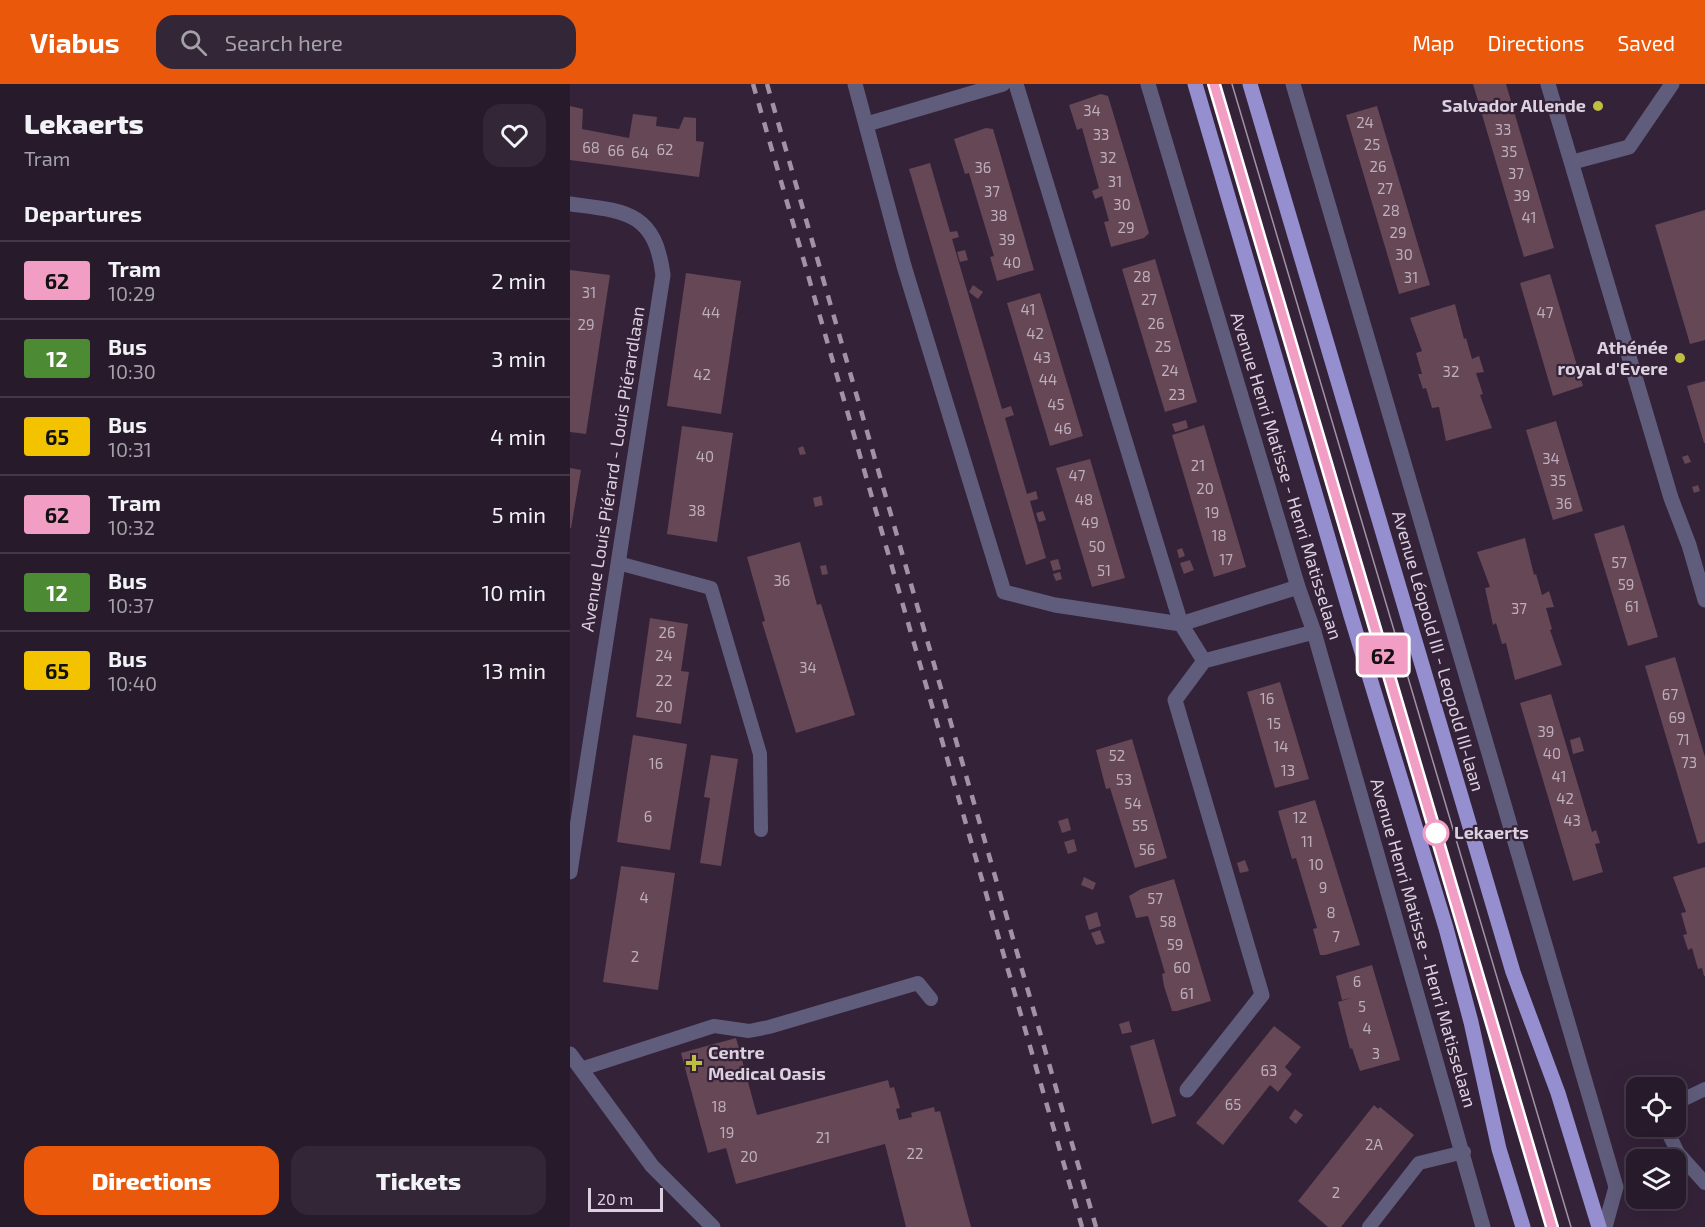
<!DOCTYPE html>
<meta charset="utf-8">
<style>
:root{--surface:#271a2b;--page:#332737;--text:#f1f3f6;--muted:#a4a1a9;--line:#433847;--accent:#ea580c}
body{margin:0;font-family:"Exo 2",sans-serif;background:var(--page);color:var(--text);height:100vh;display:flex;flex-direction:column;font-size:22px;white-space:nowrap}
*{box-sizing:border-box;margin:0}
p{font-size:20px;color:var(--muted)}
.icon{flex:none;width:33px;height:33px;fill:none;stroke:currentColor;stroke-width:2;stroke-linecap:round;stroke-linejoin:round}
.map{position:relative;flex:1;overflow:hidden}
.details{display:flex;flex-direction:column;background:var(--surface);width:570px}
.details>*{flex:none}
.badge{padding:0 12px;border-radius:4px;font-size:21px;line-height:39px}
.controls{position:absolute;left:1056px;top:993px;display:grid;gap:12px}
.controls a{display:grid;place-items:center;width:60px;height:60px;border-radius:12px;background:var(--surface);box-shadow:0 6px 24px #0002,0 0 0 2px var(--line);font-size:30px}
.scale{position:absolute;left:18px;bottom:15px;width:75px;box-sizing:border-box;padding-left:6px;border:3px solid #dbd0de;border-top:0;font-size:16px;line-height:21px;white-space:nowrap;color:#dbd0de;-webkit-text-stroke:4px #342239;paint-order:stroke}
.map>.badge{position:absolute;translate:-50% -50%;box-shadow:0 0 0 3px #fff}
h2{padding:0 24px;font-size:22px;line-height:54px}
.round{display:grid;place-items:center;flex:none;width:63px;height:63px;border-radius:18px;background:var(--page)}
.headline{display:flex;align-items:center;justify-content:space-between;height:102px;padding:0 24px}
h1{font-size:28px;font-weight:800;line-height:45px}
.primary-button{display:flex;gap:12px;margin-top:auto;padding:12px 24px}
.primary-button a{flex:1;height:69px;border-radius:18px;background:var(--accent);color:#fff;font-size:24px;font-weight:800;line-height:69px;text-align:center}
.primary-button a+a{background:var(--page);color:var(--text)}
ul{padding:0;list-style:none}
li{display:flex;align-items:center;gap:18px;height:78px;padding:0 24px;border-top:2px solid var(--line)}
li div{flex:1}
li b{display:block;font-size:22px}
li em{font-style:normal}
li .badge{min-width:66px;font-weight:700;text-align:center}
header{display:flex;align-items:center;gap:36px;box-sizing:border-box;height:84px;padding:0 30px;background:var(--accent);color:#fff}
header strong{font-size:28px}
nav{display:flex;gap:33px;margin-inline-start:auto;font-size:21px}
.search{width:420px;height:54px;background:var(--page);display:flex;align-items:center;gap:15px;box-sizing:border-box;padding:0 21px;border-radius:18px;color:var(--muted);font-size:22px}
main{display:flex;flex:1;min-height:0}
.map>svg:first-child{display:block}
.building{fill:#654755}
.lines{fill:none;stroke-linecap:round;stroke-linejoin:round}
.service{stroke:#605d7c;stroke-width:14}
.minor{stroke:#605d7c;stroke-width:15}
.primary{stroke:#968fcf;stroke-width:15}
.tram{stroke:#a193a4;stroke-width:1.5}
.rail{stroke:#a193a4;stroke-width:4.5;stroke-dasharray:10 10;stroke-linecap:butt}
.line-casing{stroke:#fff;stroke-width:14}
.line{stroke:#f29dc3;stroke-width:9}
.poi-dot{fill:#bfbe41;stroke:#342239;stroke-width:2}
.stop-dot{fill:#fff;stroke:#f29dc3;stroke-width:3}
.labels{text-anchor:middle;stroke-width:4.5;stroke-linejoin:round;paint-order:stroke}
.number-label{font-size:15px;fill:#beaebc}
.poi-label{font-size:18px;font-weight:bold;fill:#dbd0de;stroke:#342239;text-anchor:end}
.street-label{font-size:18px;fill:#dbd0de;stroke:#342239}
.stop-label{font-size:18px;font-weight:bold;fill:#dbd0de;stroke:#342239;text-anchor:start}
</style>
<header>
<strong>Viabus</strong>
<div class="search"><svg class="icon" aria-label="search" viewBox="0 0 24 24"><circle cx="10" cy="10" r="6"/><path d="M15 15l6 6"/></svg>Search here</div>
<nav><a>Map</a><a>Directions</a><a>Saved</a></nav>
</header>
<main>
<section class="details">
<div class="headline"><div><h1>Lekaerts</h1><p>Tram</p></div><a class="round"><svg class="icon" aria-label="heart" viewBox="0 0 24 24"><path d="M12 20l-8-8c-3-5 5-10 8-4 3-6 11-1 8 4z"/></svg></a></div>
<h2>Departures</h2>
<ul>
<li><span class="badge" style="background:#f29dc3;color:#111">62</span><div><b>Tram</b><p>10:29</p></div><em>2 min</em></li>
<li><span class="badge" style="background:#4c8b33;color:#fff">12</span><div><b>Bus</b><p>10:30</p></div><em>3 min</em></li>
<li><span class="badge" style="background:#f3c300;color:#111">65</span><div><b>Bus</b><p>10:31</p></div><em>4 min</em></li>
<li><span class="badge" style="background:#f29dc3;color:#111">62</span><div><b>Tram</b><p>10:32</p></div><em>5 min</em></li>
<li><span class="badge" style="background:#4c8b33;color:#fff">12</span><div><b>Bus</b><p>10:37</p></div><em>10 min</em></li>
<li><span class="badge" style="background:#f3c300;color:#111">65</span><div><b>Bus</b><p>10:40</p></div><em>13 min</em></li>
</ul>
<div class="primary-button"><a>Directions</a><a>Tickets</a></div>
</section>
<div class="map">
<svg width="1135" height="1143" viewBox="0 0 1135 1143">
<rect width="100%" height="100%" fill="#342239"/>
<g class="building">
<polygon points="903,0 936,0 984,164 954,173"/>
<polygon points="531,10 538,12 579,149 574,154 541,163 534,138 539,137 532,112 525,115 522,107 529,104 512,44 507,46 499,21"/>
<polygon points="0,22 13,25 12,45 59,54 63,30 87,33 86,42 109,45 114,33 126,34 126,57 134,58 129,93 0,76"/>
<polygon points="807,22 860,201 829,210 776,31"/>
<polygon points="416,44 423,45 464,186 427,197 420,173 424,172 417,149 399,89 395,90 384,55"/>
<polygon points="360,79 380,148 387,147 389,153 382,155 432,325 441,322 444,331 435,334 457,410 466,407 468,415 460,417 476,474 456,481 339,85"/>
<polygon points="1135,126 1135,256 1120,260 1085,141"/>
<polygon points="395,166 398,176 390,178 387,168"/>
<polygon points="585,175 627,318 595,328 552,185"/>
<polygon points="0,186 40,191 16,350 0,348"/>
<polygon points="116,189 171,197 151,330 97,322"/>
<polygon points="980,190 1013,302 983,312 950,199"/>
<polygon points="403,201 413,208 408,215 399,208"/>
<polygon points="470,209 513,352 480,362 437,219"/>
<polygon points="885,220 894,255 896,254 902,275 909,272 914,288 906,289 913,310 910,311 922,344 876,357 869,323 862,324 856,304 853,305 848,290 852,290 846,269 852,267 840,234"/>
<polygon points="1135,297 1135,359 1134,359 1117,302"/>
<polygon points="616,336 618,344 605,348 602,340"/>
<polygon points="986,337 1013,427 983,436 956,346"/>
<polygon points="634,341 676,483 644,493 602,351"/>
<polygon points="112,342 163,349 147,458 97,450"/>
<polygon points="233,362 236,370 230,371 228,364"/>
<polygon points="1118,371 1121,378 1115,380 1112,373"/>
<polygon points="520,375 555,494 522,503 486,384"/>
<polygon points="0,384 11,386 1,444 0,444"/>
<polygon points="1128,401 1130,407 1124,409 1122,403"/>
<polygon points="251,412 253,421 245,423 243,414"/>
<polygon points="473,427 476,436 469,438 466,429"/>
<polygon points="1054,441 1088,553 1058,562 1024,450"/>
<polygon points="955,454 964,491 966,490 972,511 979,507 984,523 976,524 982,545 980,546 992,581 945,596 936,559 932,560 926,539 923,541 915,504 920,503 907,468"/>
<polygon points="230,458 247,521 251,520 285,631 226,649 192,538 195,537 177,473"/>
<polygon points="612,464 615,472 609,474 607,466"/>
<polygon points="488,475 491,485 483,487 480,477"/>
<polygon points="620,476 624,486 614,490 610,479"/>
<polygon points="256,481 258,490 252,491 250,482"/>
<polygon points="490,488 492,495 486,497 483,490"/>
<polygon points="80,534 118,540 111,587 119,588 111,640 66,633"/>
<polygon points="1105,573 1135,673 1135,758 1128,760 1075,582"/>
<polygon points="710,598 739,695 705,704 677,608"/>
<polygon points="981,610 1022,748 1026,746 1030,759 1025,760 1033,788 1003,797 950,619"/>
<polygon points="63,651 117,660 100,766 47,758"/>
<polygon points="1010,653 1014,667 1003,670 1000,656"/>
<polygon points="562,655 597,774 565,784 540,704 536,705 526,666"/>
<polygon points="141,671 168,675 151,782 130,779 140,714 134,713"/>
<polygon points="745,716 790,861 755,871 750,871 743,845 747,844 740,821 726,774 722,775 708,727"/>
<polygon points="498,734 501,746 492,749 488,737"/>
<polygon points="504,755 507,767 498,770 494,758"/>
<polygon points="675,776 679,787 670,789 667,779"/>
<polygon points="51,782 105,789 88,906 33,898"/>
<polygon points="1135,783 1135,892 1134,892 1132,884 1128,885 1122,864 1118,866 1113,851 1117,850 1111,829 1116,828 1103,793"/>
<polygon points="514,793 526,799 523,806 511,801"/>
<polygon points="604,795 641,917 607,927 602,927 594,902 592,890 595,889 578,832 566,834 559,812 571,805"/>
<polygon points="527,828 531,842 519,846 515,832"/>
<polygon points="530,846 535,859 526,861 521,849"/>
<polygon points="802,881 830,976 790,987 782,964 780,965 768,918 781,914 772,916 766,892"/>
<polygon points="559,937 562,948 552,950 549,940"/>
<polygon points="704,942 731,963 715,983 722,990 708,1008 700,1001 653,1061 626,1039"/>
<polygon points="166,954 187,1031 318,996 320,1004 324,1003 330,1024 326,1025 329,1036 342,1033 341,1029 364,1023 365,1028 370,1027 401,1143 336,1143 315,1060 166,1100 156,1064 138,1069 111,969"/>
<polygon points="584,955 606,1032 582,1040 560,962"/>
<polygon points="804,1021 808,1025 810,1023 844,1051 771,1143 758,1143 728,1117"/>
<polygon points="725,1025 733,1031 726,1040 719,1034"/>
</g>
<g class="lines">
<g class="service">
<polyline points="48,479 141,504 190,670 191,746"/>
<polyline points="11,985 144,942 179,947 199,943 348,899 361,915"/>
<polyline points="1106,1019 1135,1005"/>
<polyline points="1095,1042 1108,1069 1135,1099"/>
<polyline points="799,1143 849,1079 894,1068"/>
</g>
<g class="minor">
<polyline points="285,0 334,182 434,508 485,521 611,540 728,503"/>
<polyline points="446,0 611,540 634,577"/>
<polyline points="578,0 728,503 744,548 913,1143"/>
<polyline points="723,0 1046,1103 1035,1143"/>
<polyline points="978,0 1101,414 1119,461 1135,516"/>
<polyline points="297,40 433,0"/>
<polyline points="1003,78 1059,63 1102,0"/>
<path d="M0,120C55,127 85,127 93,191L0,788"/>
<polyline points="0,970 82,1082 143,1143"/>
<polyline points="617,1006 692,911 605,616 634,577 744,548"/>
</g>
<g class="primary">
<polyline points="625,0 781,532 876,844 901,938 929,1065 953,1143"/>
<polyline points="680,0 943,888 988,1009 1029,1143"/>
</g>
<g class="tram">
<polyline points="644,0 982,1143"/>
<polyline points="662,0 1001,1143"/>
</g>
<g class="rail">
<polyline points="183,0 512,1143"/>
<polyline points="197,0 526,1143"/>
</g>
</g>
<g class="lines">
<defs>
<polyline id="line" points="644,0 982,1143"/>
</defs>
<use href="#line" class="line-casing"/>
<use href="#line" class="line"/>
</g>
<g class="poi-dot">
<circle cx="1028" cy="22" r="6"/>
<circle cx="1110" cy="274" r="6"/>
<path d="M121 970h6v6h6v6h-6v6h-6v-6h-6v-6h6z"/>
</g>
<circle class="stop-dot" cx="866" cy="749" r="12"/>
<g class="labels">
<g class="number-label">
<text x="522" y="32">34</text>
<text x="795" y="44">24</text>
<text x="933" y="51">33</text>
<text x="531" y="56">33</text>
<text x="802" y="66">25</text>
<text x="21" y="69">68</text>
<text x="95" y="71">62</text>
<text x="46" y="72">66</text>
<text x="939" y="73">35</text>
<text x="70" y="74">64</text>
<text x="538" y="79">32</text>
<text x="808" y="88">26</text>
<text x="413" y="89">36</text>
<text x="946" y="95">37</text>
<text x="545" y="103">31</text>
<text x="815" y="110">27</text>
<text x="422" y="113">37</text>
<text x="952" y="117">39</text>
<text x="552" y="126">30</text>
<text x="821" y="132">28</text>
<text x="429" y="137">38</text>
<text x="959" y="139">41</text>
<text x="556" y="149">29</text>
<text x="828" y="154">29</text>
<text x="437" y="161">39</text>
<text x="834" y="176">30</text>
<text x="442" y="184">40</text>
<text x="572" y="198">28</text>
<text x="841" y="199">31</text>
<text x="19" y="214">31</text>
<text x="579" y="221">27</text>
<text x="458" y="231">41</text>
<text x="141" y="234">44</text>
<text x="975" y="234">47</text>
<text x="586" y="245">26</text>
<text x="16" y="246">29</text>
<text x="465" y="255">42</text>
<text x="593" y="268">25</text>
<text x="472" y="279">43</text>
<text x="600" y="292">24</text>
<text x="881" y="293">32</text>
<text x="132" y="296">42</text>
<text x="478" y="301">44</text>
<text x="607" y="316">23</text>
<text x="486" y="326">45</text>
<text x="493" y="350">46</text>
<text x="135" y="378">40</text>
<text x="981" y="380">34</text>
<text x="628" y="387">21</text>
<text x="507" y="397">47</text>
<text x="988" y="402">35</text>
<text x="635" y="410">20</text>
<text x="514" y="421">48</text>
<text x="994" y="425">36</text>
<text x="127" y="432">38</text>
<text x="642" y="434">19</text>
<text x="520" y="444">49</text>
<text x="649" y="457">18</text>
<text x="527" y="468">50</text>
<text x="656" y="481">17</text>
<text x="1049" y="484">57</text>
<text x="534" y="492">51</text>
<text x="212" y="502">36</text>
<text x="1056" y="506">59</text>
<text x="1062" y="528">61</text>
<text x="949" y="530">37</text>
<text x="97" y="554">26</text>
<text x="94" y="577">24</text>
<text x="238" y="589">34</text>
<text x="94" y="602">22</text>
<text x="1100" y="616">67</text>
<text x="697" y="620">16</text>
<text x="94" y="628">20</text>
<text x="1107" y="639">69</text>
<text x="704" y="645">15</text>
<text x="976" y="653">39</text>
<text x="1113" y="661">71</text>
<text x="711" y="668">14</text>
<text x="982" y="675">40</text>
<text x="547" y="677">52</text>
<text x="1119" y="684">73</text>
<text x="86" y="685">16</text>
<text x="718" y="692">13</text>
<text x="989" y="698">41</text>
<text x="554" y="701">53</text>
<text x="995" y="720">42</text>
<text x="563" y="725">54</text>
<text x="78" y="738">6</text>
<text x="730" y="739">12</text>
<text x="1002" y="742">43</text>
<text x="570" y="747">55</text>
<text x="737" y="763">11</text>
<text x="577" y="771">56</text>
<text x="746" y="786">10</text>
<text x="753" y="809">9</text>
<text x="74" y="819">4</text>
<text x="585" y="820">57</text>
<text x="761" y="834">8</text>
<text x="598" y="843">58</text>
<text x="766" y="858">7</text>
<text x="605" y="866">59</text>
<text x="65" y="878">2</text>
<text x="612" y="889">60</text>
<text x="787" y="903">6</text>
<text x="617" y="915">61</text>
<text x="792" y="928">5</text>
<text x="797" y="950">4</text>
<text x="806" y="975">3</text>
<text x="699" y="992">63</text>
<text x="663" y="1026">65</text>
<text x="149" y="1028">18</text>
<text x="157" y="1054">19</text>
<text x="253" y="1059">21</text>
<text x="804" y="1066">2A</text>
<text x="345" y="1075">22</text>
<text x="179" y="1078">20</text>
<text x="766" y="1114">2</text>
</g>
<g class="poi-label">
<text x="1016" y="28">Salvador Allende</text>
<text x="1098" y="270">Athénée<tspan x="1098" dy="21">royal d'Evere</tspan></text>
<text x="138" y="975" text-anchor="start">Centre<tspan x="138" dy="21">Medical Oasis</tspan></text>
</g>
<g class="street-label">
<text transform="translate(43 385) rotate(-81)" y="6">Avenue Louis Piérard - Louis Piérardlaan</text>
<text transform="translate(716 392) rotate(73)" y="6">Avenue Henri Matisse - Henri Matisselaan</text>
<text transform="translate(868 567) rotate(74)" y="6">Avenue Léopold III - Leopold III-laan</text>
<text transform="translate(853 859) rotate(74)" y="6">Avenue Henri Matisse - Henri Matisselaan</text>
</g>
<g class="stop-label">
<text x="884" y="755">Lekaerts</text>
</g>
</g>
</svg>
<div class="controls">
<a><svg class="icon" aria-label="locate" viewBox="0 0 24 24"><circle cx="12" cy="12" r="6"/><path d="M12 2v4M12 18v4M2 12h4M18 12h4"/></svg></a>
<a><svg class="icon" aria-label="layers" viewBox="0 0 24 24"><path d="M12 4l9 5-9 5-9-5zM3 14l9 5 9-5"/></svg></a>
</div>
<div class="scale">20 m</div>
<b class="badge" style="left:813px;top:571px;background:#f29dc3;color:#111">62</b>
</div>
</main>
